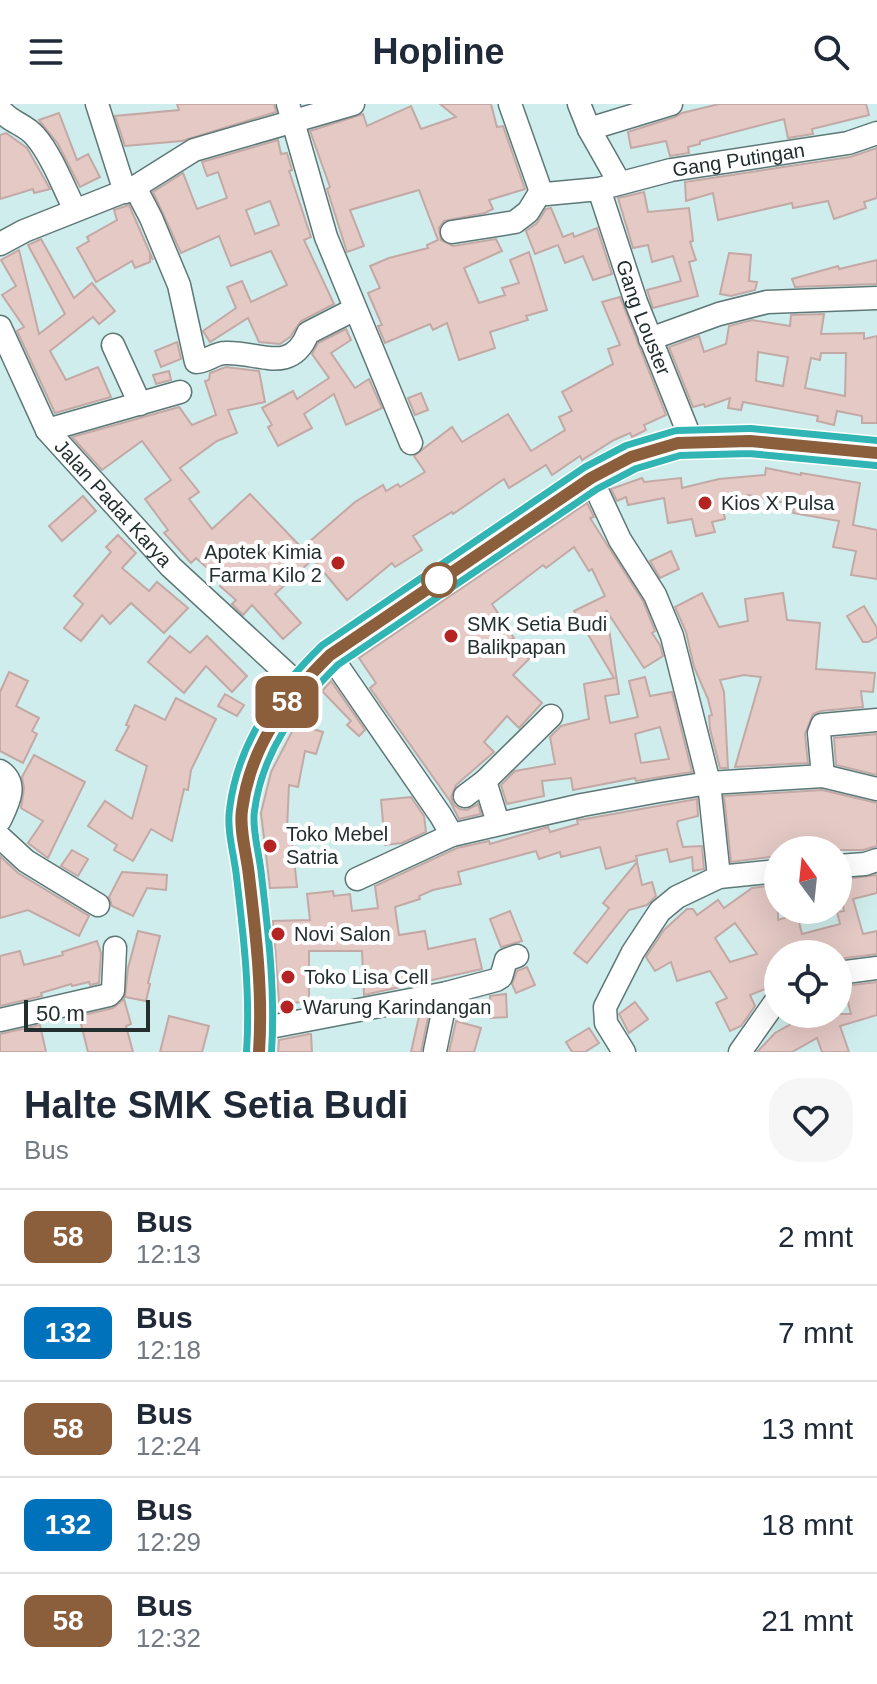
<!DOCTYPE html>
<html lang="id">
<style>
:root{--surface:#fff;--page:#f6f6f7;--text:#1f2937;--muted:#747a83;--line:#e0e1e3}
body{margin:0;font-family:Helvetica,sans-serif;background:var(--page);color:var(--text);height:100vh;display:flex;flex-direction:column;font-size:30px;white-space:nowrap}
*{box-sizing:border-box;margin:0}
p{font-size:26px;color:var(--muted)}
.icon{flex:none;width:44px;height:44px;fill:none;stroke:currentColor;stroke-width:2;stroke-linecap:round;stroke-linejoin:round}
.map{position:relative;height:948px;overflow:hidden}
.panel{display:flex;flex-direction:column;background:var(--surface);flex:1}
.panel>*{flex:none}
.badge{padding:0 16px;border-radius:12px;font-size:28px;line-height:52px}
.needle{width:52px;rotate:345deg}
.controls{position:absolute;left:764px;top:732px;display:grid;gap:16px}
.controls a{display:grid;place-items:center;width:88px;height:88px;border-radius:50%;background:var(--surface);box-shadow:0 8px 32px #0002;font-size:40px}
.scale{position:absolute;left:24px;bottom:20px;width:126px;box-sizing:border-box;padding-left:8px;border:4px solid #232e2e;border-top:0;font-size:22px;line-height:28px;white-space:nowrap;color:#232e2e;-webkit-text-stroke:6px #fff;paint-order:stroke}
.map>.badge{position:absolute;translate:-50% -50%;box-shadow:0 0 0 4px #fff}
.round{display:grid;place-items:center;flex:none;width:84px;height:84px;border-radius:32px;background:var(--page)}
.headline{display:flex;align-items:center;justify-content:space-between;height:136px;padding:0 24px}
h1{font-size:38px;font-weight:700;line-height:60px}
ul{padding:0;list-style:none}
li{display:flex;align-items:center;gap:24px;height:96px;padding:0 24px;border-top:2px solid var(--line)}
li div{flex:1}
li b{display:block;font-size:30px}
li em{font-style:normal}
li .badge{min-width:88px;font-weight:700;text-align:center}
header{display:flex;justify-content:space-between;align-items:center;height:104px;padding:0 24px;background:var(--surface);font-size:36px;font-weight:700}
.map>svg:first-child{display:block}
.building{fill:#e4c9c5;stroke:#c3a9a5;stroke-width:2;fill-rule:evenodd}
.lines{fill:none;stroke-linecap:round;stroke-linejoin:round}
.minor-casing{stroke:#5e7877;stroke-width:25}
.highway-casing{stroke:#fff;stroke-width:35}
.minor{stroke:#fff;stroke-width:22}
.highway{stroke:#31b5b4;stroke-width:32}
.line-casing{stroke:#fff;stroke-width:18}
.line{stroke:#8b5e3c;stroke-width:12}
.poi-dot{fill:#b42423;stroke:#fff;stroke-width:3}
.stop-dot{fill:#fff;stroke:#8b5e3c;stroke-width:4}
.labels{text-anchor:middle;stroke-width:8;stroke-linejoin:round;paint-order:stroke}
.street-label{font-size:20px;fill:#232e2e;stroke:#fff}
.poi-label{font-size:20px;fill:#232e2e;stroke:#fff;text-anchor:start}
</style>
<header><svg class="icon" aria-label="menu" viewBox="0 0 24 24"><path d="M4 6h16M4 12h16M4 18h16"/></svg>Hopline<svg class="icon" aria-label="search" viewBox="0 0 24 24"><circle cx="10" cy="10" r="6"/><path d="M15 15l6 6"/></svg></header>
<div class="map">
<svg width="877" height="948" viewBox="0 0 877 948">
<rect width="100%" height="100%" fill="#cfedec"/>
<g class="building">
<polygon points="177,0 274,0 276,8 182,37 125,42 115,12 179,6"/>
<polygon points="440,0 491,0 497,23 503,22 525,85 489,96 493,105 485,109 444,117 439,124 441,136 453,142 496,135 502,147 464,164 479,199 505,191 502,184 519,179 510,156 529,148 547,206 526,212 528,216 490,228 495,244 459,256 447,219 433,226 430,220 385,239 378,222 382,221 368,189 380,184 370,162 389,154 428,144 427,141 438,136 419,86 350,106 364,142 347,148 327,85 330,83 310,27 363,10 367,22 411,2 421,25 456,13"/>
<polygon points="719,0 866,0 869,11 812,25 813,30 788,34 784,15 700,37 700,40 688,43 689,49 670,52 666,37 631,44 628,28 675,13 682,9"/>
<polygon points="59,9 77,56 88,50 100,73 80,83 58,40 39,16"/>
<polygon points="6,29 27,44 50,85 34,89 33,85 0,95 0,31"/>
<path d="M278,36L281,50L287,49L292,66L289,67L311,133L304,136L334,200L301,217L290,233L280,240L259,238L248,214L210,238L203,227L236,204L227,183L242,177L251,198L287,181L271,147L231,162L219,132L181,149L153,88L183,69L197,105L227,94L218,68L207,72L202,58ZM270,97L279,121L255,130L246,106Z"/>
<polygon points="877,44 877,94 864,98 866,104 834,115 828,97 793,104 792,99 718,116 713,89 686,97 685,78 850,53"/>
<polygon points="644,88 648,108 689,104 693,137 690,138 696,156 689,158 698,192 653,204 647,186 681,177 673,152 652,158 648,141 633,144 618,94"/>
<polygon points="129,101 153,156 150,151 150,158 135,164 132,157 96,178 77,144 89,137 87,133 117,116 114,106"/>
<polygon points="551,104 563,133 573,129 574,133 597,124 612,170 593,176 583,152 565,159 558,141 535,150 526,127 537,119 546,105"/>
<polygon points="41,135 74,194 92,179 115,207 99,220 93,213 50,247 66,276 98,263 111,293 55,309 17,227 24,223 2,191 16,182 1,156 19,146 39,230 65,210 28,141"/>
<polygon points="729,149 751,151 749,177 757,178 755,186 731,192 720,190"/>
<polygon points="877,156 877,180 795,183 792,175 838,162 839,165"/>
<polygon points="620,193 666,311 644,321 646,326 632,333 630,329 614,336 582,356 580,352 552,371 546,361 509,384 504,375 453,410 452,408 413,432 422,446 395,463 392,459 347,496 313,455 275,490 301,519 283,535 252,501 243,511 232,500 236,496 220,482 223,478 196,454 191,459 164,429 168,426 145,395 171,376 142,337 102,366 72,333 179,303 192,321 216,311 205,277 209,276 210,269 226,263 259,267 265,298 228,306 237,329 217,337 180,364 199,388 189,395 212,425 250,390 302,444 355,398 383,381 386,387 398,380 400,383 425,368 414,352 452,323 462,338 508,310 531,347 565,326 559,313 572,307 562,288 613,260 608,245 620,241 602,198"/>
<path d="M824,210L821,230L864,229V235L877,232V319H862V312L837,307L834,321L817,317L818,312L743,298L741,306L728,304L730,294L705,303L704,300L693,303L669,243L699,232L704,248L726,240L729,222L752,216L790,222L791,211ZM758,248L788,253L783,282L756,277ZM821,249H846L845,292L805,284L811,254L820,256Z"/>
<polygon points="346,225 351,236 331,249 355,284 369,275 382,304 346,321 334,290 304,310 312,324 278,342 268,323 272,321 262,304 293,287 297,295 329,274 312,250 318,239"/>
<polygon points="177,238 181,255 161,263 155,247"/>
<polygon points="169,267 171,276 156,280 153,271"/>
<polygon points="421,289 428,306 415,311 408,294"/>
<polygon points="766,364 801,371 801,369 860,379 853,421 877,426 877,475 851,471 856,447 833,443 839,417 793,409 795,401 748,391 749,402 723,405 725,415 712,418 715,428 696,432 692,415 668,419 664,394 628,401 626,393 617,397 611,385 642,374 644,378 681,374 682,384 719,375 765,371"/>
<polygon points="83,392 96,407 62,437 49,422"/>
<path d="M587,399L594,413L590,414L643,497L655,527L652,529L660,541L663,552L644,564L606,506L619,590L605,592L610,619L638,613L629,577L645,573L650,592L672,588L692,668L636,677L635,674L573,686L571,674L542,677L544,692L507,700L501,681L515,667L555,660L550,633L561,622L589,615L584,580L614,574L574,507L605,492L592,465L589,467L574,443L546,464L543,461L492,500L514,534L510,536L529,555L513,571L542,599L519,624L507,612L484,638L494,648L456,681L451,693L454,701L460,705L467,706L478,700L481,710L459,715L450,697L370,584L376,579L359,554ZM660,623L669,655L641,659L635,630Z"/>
<polygon points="118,431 136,449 122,464 149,487 157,478 188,504 164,529 131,499 110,520 102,511 81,537 64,524 83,500 74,492 111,448 106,443"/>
<polygon points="671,447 679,465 660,474 650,457"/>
<polygon points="702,489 719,523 748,517 745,495 783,489 787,516 820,519 816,565 875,569 873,588 861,587 863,603 821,607 813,610 805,630 808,659 735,663 761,573 744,571 720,576 724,588 728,664 720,664 710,625 709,612 712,611 708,595 694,563 686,528 675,503"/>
<polygon points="864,502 877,524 877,533 868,538 863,538 847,512"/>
<polygon points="170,532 190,549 207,532 247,572 232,588 206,562 184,589 148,558"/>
<polygon points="9,568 28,577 16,602 39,614 32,627 37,630 23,659 0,647 0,588"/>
<polygon points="331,577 365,626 359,632 347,621 351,617 322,587"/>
<polygon points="225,590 244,601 237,612 218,602"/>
<polygon points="176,594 216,615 191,666 188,686 184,685 172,737 151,725 133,757 114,746 117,741 88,722 105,697 132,715 147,662 116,646 129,622 126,621 135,601 165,616"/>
<polygon points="296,620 323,628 316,650 305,647 298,683 289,681 287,726 291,725 297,783 270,784 261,709 271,668"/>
<polygon points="877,630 877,671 836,661 834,634"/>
<polygon points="34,651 85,678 48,754 28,739 43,717 21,704 24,684 22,673"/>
<polygon points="822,686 877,699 877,742 863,746 778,746 778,752 731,758 724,692"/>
<polygon points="411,693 424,712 426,728 402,739 385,741 381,696"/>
<polygon points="697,695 698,712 678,717 677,720 683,743 702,742 704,765 693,767 692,753 670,758 667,745 636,752 637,756 606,765 600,743 561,753 560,748 539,755 536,747 458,768 461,780 433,786 419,792 420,795 395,803 399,831 425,827 428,845 475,835 482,865 364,891 362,847 309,847 309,898 279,899 273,817 310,816 307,790 333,787 334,792 350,790 352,807 378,804 375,782 457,744 489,737 490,740 548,723 550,728 578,720 577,716 585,715"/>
<polygon points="72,746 88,755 78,772 61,762"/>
<polygon points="0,752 18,769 89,812 79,832 28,806 0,814"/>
<polygon points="637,758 642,781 652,778 656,792 647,801 629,806 587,859 574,849 609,804 603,799"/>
<polygon points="122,768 167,771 166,786 147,784 133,812 112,802 109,793"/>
<path d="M877,771V789L853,795L863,830L877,827V850L838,855V850H778V880L750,891L755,902L741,922L730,927L716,899L727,894L710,867L677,877L671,858L655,867L646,853L664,826L687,805H693L697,811L718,796L724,804L752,784L778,781V816L797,810L802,830L840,820L837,808L844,807L838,776ZM735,819L757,850L730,858L715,834Z"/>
<polygon points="510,807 522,837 501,843 490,815"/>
<polygon points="138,827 160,832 148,879 150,880 146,897 125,893 128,864"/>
<polygon points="97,837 101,849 99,879 90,881 89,878 72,882 71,880 41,889 42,892 0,902 0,852 20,847 24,861 63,851 62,848"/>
<polygon points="527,863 535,881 516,889 512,880 517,867"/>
<polygon points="877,878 877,911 840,922 849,948 822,948 817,934 792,948 757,948 775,929 809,910 851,910 844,882"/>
<polygon points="506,890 507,913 491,914 490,892"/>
<polygon points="124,895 131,920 126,922 133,948 88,948 79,912 113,904"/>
<polygon points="635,898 648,915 629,929 619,910"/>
<polygon points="420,908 429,909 421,948 411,948"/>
<polygon points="169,912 209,922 202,948 160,948"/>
<polygon points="456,917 481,924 474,948 449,948"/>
<polygon points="40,921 46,948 0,948 0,930"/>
<polygon points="589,924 599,939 585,948 572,948 566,938"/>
<polygon points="309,930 311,930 312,948 278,948 279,936"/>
</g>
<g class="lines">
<defs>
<g id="minor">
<polyline points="97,0 125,88"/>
<polyline points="288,0 326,133 411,339"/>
<path id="s1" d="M510,0L540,85L546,90L599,85L671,66L848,39L877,29"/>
<polyline points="579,0 589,25 619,78"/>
<path d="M0,5C9,18 25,20 35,32C51,50 64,84 75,106"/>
<polyline points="589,25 671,0"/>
<path d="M135,83L151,114L179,181L196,258C206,258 215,249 225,249C258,247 291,272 308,229L355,205"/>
<path id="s2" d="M599,85L636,198L692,338"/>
<polyline points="452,128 515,118 528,108 541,87"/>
<polyline points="0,140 24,127 135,83 194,46 353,0"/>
<path id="s3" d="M0,223L47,326L171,463L299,581"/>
<polyline points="650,235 719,210 767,198 877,194"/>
<polyline points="113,241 140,300"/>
<polyline points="47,326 180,288"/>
<polyline points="591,374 620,436 655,491 672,532 709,679 719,773"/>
<polyline points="330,551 441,712 452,731"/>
<path d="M0,667C19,680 8,699 0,716"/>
<polyline points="823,672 819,629 822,621 877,616"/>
<polyline points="465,692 485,677"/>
<polyline points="498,719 485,677 551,612"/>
<polyline points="0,733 26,757 98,801"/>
<polyline points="838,762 865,760 877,756"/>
<polyline points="357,775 452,731 582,701 659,687 709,679 823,672 877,685"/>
<polyline points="838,869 877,864"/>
<polyline points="0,916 109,891 113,887 115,844"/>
<polyline points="260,925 447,889 496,876 501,873 506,856 517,852"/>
<polyline points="435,947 447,889"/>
<polyline points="624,948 606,919 605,903 633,848 660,807 677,793 719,773 778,767"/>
<polyline points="740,948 778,894"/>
</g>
<path id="highway" d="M259,948C263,889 256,831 249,772C247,751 239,726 242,706C250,643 286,594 330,551L591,374L631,353L678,339L750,337L877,349"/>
</defs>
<use href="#minor" class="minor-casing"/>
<use href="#highway" class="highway-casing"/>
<use href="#minor" class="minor"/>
<use href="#highway" class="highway"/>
</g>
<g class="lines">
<defs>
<path id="line" d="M259,948C263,889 256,831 249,772C247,751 239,726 242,706C250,643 286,594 330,551L591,374L631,353L678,339L750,337L877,349"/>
</defs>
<use href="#line" class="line-casing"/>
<use href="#line" class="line"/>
</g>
<g class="poi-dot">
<circle cx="705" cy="399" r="8"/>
<circle cx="338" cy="459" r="8"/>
<circle cx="451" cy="532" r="8"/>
<circle cx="270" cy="742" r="8"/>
<circle cx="278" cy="830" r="8"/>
<circle cx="288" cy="873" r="8"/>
<circle cx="287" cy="903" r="8"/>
</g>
<circle class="stop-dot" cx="439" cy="476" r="16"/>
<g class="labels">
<g class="street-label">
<text dy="7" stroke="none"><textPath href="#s1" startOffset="294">Gang Putingan</textPath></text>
<text dy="7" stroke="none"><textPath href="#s2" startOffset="136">Gang Louster</textPath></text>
<text dy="7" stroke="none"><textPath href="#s3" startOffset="212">Jalan Padat Karya</textPath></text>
</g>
<g class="poi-label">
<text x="721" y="406">Kios X Pulsa</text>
<text x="322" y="455" text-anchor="end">Apotek Kimia<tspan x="322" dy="23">Farma Kilo 2</tspan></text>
<text x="467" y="527">SMK Setia Budi<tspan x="467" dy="23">Balikpapan</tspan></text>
<text x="286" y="737">Toko Mebel<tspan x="286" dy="23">Satria</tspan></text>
<text x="294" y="837">Novi Salon</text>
<text x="304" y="880">Toko Lisa Cell</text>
<text x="303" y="910">Warung Karindangan</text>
</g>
</g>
</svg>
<div class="controls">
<a><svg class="needle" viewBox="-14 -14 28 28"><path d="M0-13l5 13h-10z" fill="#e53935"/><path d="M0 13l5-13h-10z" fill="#747a83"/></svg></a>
<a><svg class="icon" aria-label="locate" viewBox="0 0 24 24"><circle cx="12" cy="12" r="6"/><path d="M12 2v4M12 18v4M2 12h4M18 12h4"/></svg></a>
</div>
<div class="scale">50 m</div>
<b class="badge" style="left:287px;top:598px;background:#8b5e3c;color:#fff">58</b>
</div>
<section class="panel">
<div class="headline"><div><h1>Halte SMK Setia Budi</h1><p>Bus</p></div><a class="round"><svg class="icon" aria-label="heart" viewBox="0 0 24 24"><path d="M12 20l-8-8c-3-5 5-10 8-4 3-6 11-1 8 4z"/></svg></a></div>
<ul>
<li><span class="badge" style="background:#8b5e3c;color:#fff">58</span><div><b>Bus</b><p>12:13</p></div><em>2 mnt</em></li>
<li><span class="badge" style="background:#0072bc;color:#fff">132</span><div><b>Bus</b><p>12:18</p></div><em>7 mnt</em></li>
<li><span class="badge" style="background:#8b5e3c;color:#fff">58</span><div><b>Bus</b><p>12:24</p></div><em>13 mnt</em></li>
<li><span class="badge" style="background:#0072bc;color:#fff">132</span><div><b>Bus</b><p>12:29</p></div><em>18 mnt</em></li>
<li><span class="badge" style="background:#8b5e3c;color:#fff">58</span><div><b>Bus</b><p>12:32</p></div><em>21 mnt</em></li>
</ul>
</section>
